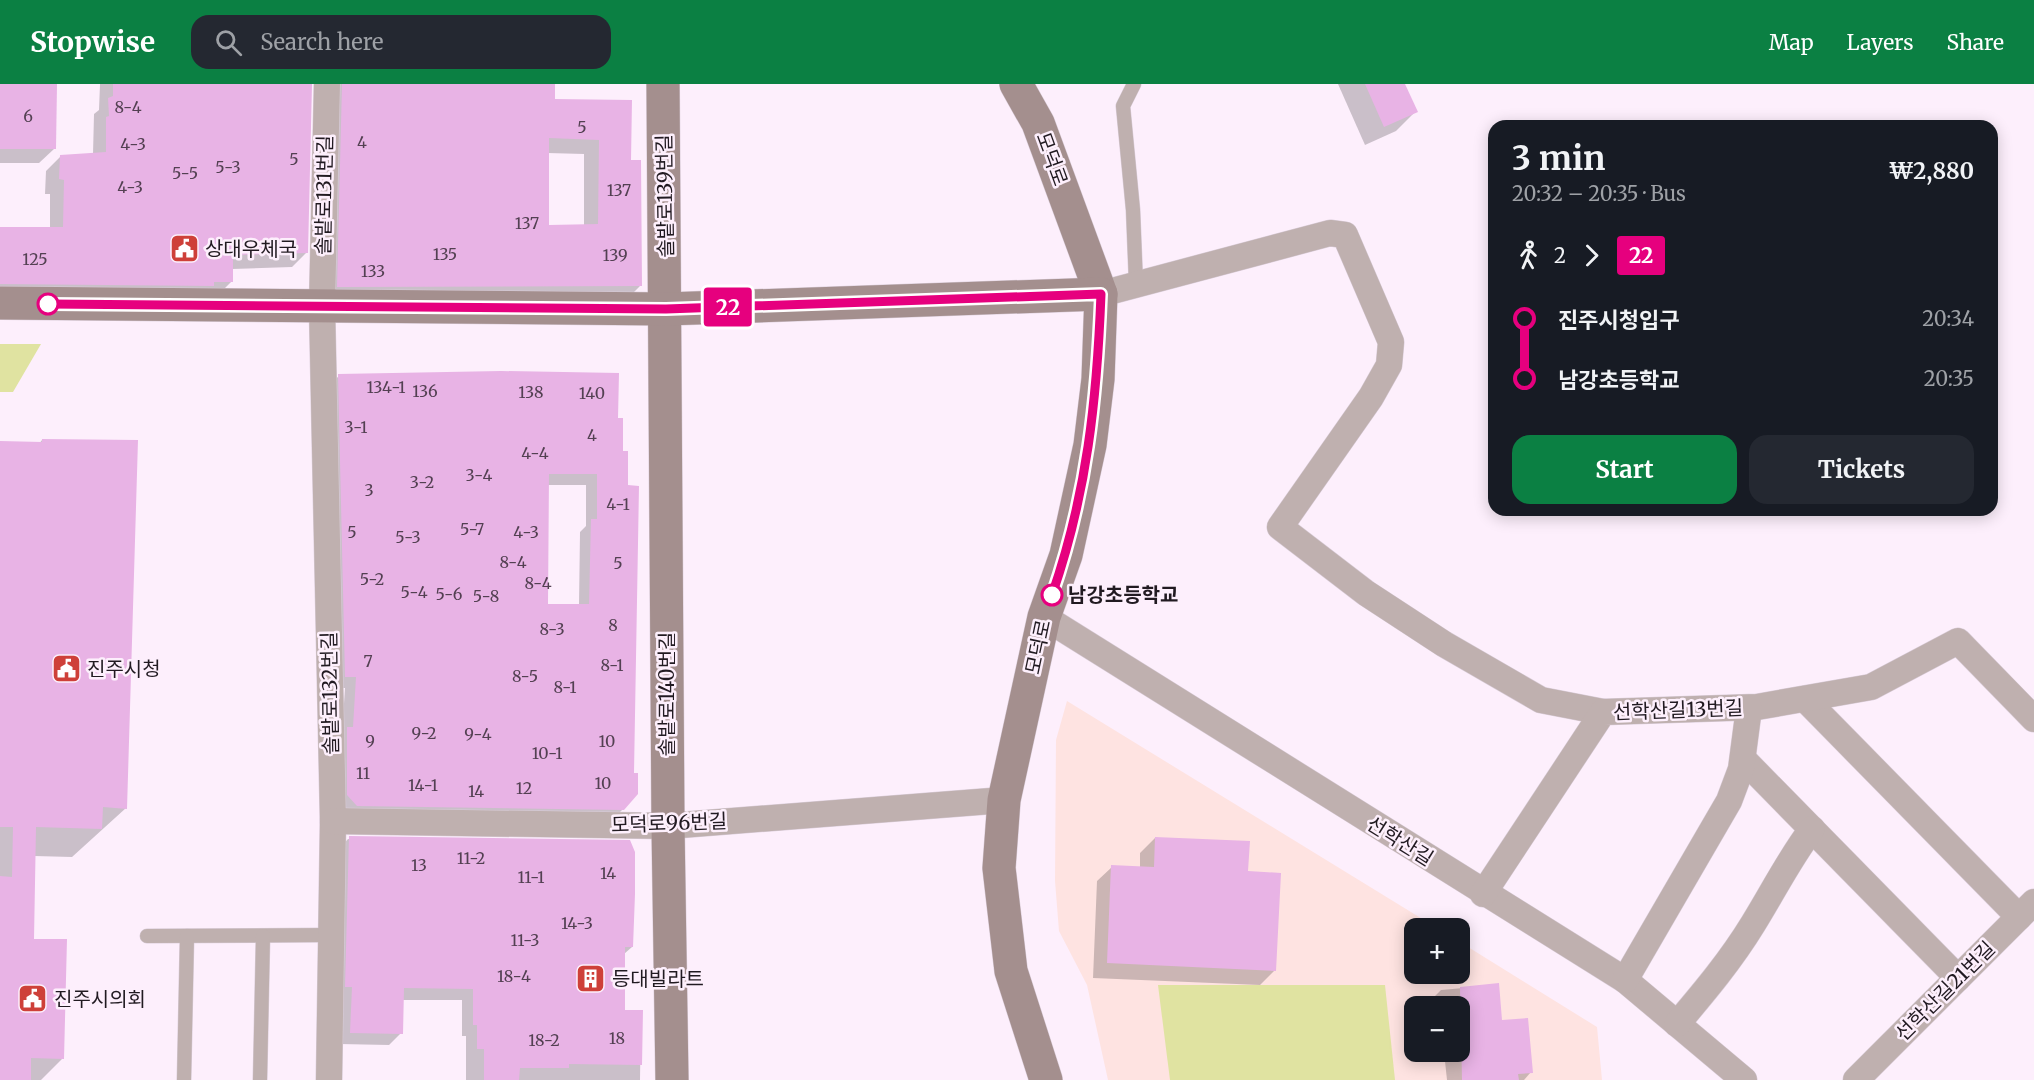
<!DOCTYPE html>
<meta charset="utf-8">
<style>
:root{--surface:#171b24;--page:#242831;--text:#f1f3f6;--muted:#9ea1a6;--accent:#0b8043}
body{margin:0;font-family:Merriweather,"Noto Sans KR",serif;background:var(--page);color:var(--text);height:100vh;display:flex;flex-direction:column;font-size:22px;white-space:nowrap}
*{box-sizing:border-box;margin:0}
p{font-size:20px;color:var(--muted)}
.icon{flex:none;width:33px;height:33px;fill:none;stroke:currentColor;stroke-width:2;stroke-linecap:round;stroke-linejoin:round}
.map{position:relative;flex:1;overflow:hidden}
.drawer{position:absolute;left:1488px;top:36px;width:510px;height:396px;display:flex;flex-direction:column;background:var(--surface);border-radius:18px;box-shadow:0 3px 15px #0003}
.drawer>*{flex:none}
.badge{padding:0 12px;border-radius:4px;font-size:21px;line-height:39px}
.controls{position:absolute;left:1404px;top:834px;display:grid;gap:12px}
.controls a{display:grid;place-items:center;width:66px;height:66px;border-radius:12px;background:var(--surface);box-shadow:0 3px 15px #0003;font-size:30px}
.map>.badge{position:absolute;translate:-50% -50%;box-shadow:0 0 0 3px #fff}
.legs{display:flex;align-items:center;gap:9px;height:66px;padding:0 24px;font-size:20px}
.legs p{margin-inline-start:auto}
.head{display:flex;align-items:center;justify-content:space-between;height:102px;padding:0 24px}
h1{font-size:33px;font-weight:700;line-height:45px}
.primary-button{display:flex;gap:12px;margin-top:auto;padding:12px 24px}
.primary-button a{flex:1;height:69px;border-radius:18px;background:var(--accent);color:#fff;font-size:24px;font-weight:700;line-height:69px;text-align:center}
.primary-button a+a{background:var(--page);color:var(--text)}
ul{padding:0 24px;list-style:none}
li{display:flex;align-items:center;gap:21px;height:60px;font-size:22px}
li i{display:grid;place-items:center;width:9px;height:100%;margin:0 8px;background:currentColor}
li i::after{content:'';width:15px;height:15px;margin:-8px;border:4px solid;border-radius:50%;background:var(--surface)}
li p{margin-inline-start:auto}
li:first-child i{background:linear-gradient(#0000 50%,currentColor 0)}
li:last-child i{background:linear-gradient(currentColor 50%,#0000 0)}
header{display:flex;align-items:center;gap:36px;box-sizing:border-box;height:84px;padding:0 30px;background:var(--accent);color:#fff}
header strong{font-size:28px}
nav{display:flex;gap:33px;margin-inline-start:auto;font-size:21px}
.search{width:420px;height:54px;background:var(--page);display:flex;align-items:center;gap:15px;box-sizing:border-box;padding:0 21px;border-radius:18px;color:var(--muted);font-size:22px}
.map>svg:first-child{display:block}
.education{fill:#fee3e1;fill-rule:evenodd}
.green{fill:#e0e3a1}
.shadow{fill:#0003;fill-rule:evenodd}
.building{fill:#e8b3e5;fill-rule:evenodd}
.lines{fill:none;stroke-linecap:round;stroke-linejoin:round}
.lane-casing{stroke:#dacdd9;stroke-width:15}
.street-casing{stroke:#dacdd9;stroke-width:27}
.secondary-casing{stroke:#dacdd9;stroke-width:34}
.lane{stroke:#bfb0af;stroke-width:14}
.street{stroke:#bfb0af;stroke-width:26}
.secondary{stroke:#a48f8e;stroke-width:33}
.line-1-casing{stroke:#fff;stroke-width:14}
.line-1{stroke:#e6007e;stroke-width:9}
.stop-1-dot{fill:#fff;stroke:#e6007e;stroke-width:3}
.labels{text-anchor:middle;stroke-width:5;stroke-linejoin:round;paint-order:stroke}
.number-label{font-size:16px;fill:#534052}
.street-label{font-size:20px;fill:#211a21;stroke:#fdeffc}
.poi-label{font-size:20px;fill:#211a21;stroke:#fdeffc;text-anchor:start}
.stop-label{font-size:20px;font-weight:bold;fill:#211a21;stroke:#fdeffc;text-anchor:start}
</style>
<header>
<strong>Stopwise</strong>
<div class="search"><svg class="icon" aria-label="search" viewBox="0 0 24 24"><circle cx="10" cy="10" r="6"/><path d="M15 15l6 6"/></svg>Search here</div>
<nav><a>Map</a><a>Layers</a><a>Share</a></nav>
</header>
<div class="map">
<svg width="2034" height="996" viewBox="0 0 2034 996">
<rect width="100%" height="100%" fill="#fdeffc"/>
<path class="education" d="M1067,617L1437,844H1414V890H1460V858L1597,943L1602,996H1108L1087,901L1059,847L1055,797L1056,656ZM1414,922H1460V968H1414Z"/>
<g class="green">
<polygon points="0,260 41,260 13,308 0,308"/>
<polygon points="1158,901 1385,901 1395,996 1170,996"/>
</g>
<g class="shadow">
<polygon points="0,0 55,0 54,65 39,79 0,79"/>
<polygon points="100,0 310,0 307,168 292,183 232,185 232,197 217,212 0,215 0,144 50,144 50,110 45,110 46,87 61,72 93,70 94,30 99,26"/>
<path d="M314,0H554L553,16L630,77L640,202L626,216L323,217L321,2ZM547,69L584,70V142L547,143Z"/>
<polygon points="1338,0 1403,0 1416,27 1396,47 1365,61"/>
<path d="M339,292L617,336L632,690L623,725L611,737L345,733L342,650L345,604H334L327,303ZM547,401H586V442L580,448L579,521H546Z"/>
<polygon points="42,356 126,724 72,773 34,772 32,856 62,975 41,996 0,996 0,359 39,360"/>
<polygon points="1155,754 1247,789 1275,886 1260,901 1093,894 1097,797 1112,783 1140,784 1140,769"/>
<polygon points="348,755 629,758 632,863 624,870 623,928 641,928 640,996 466,996 466,952 462,952 462,916 402,916 401,949 389,961 339,960 337,767"/>
<polygon points="1497,901 1501,938 1531,988 1524,996 1447,996 1444,968 1460,968 1460,922 1426,921 1441,906"/>
</g>
<g class="building">
<polygon points="0,0 57,0 56,65 0,65"/>
<polygon points="113,0 312,0 308,169 233,171 233,198 214,198 214,202 0,200 0,143 63,143 64,96 59,95 60,71 106,68 106,33 109,32 108,14 113,12"/>
<path d="M342,0H555V15L632,16L631,76H641L642,202L337,203ZM549,54L599,56L598,140L549,141Z"/>
<polygon points="1365,0 1405,0 1418,28 1384,43"/>
<path d="M501,287L619,289L618,334H623V367H628V401L639,402L634,689H638V710L624,726L357,722L347,711V643H353L356,593H345L338,290ZM549,390H597V435H591L589,520H548Z"/>
<polygon points="42,355 138,356 127,725 103,723 102,745 36,743 34,855 67,855 64,975 31,974 31,996 0,996 0,792 12,793 13,743 0,743 0,357 42,358"/>
<polygon points="349,752 630,756 635,768 635,810 633,863 625,863 625,926 643,926 642,981 569,980 569,984 520,984 519,996 484,996 484,965 477,965 477,941 473,941 473,905 404,904 403,950 350,949 352,903 345,903"/>
<polygon points="1155,753 1250,757 1248,787 1281,789 1276,887 1107,879 1111,781 1154,783"/>
<polygon points="1499,899 1502,936 1528,934 1533,989 1518,990 1519,996 1462,996 1460,903"/>
</g>
<g class="lines">
<defs>
<g id="lane">
<polyline points="1134,0 1123,22 1133,126 1136,200"/>
<polyline points="147,852 331,851"/>
<polyline points="184,996 187,852"/>
<polyline points="260,996 263,852"/>
</g>
<g id="street">
<polyline points="327,0 322,223 333,737 329,996"/>
<polyline points="1101,210 1330,149 1345,151 1391,258 1389,281 1371,313 1280,443 1366,509 1444,560 1541,616 1603,628"/>
<polyline points="1044,533 1625,896 1744,996"/>
<polyline points="1805,615 2019,833"/>
<polyline points="1743,675 1958,894"/>
<polyline points="333,737 668,742 1004,716"/>
<polyline points="1483,810 1603,628 1757,623 1871,603 1958,557 2034,635"/>
<polyline points="1625,896 1729,717 1741,685 1749,624"/>
<path d="M1677,940C1705,907 1731,876 1753,840C1773,808 1789,775 1812,745"/>
<polyline points="1856,996 2034,818"/>
</g>
<g id="secondary">
<polyline points="663,0 668,742 672,996"/>
<polyline points="1016,0 1038,39 1101,210 1098,295 1090,361 1066,471 1044,533 1004,716 999,784 1011,887 1046,996"/>
<polyline points="0,219 666,225 1101,210"/>
</g>
</defs>
<use href="#lane" class="lane-casing"/>
<use href="#street" class="street-casing"/>
<use href="#secondary" class="secondary-casing"/>
<use href="#lane" class="lane"/>
<use href="#street" class="street"/>
<use href="#secondary" class="secondary"/>
</g>
<g class="lines">
<defs>
<path id="line-1" d="M48,220L666,225L1101,210C1097,315 1087,410 1052,511"/>
</defs>
<use href="#line-1" class="line-1-casing"/>
<use href="#line-1" class="line-1"/>
</g>
<defs>
<symbol id="civic-square" viewBox="-11 -11 22 22"><rect x="-9" y="-9" width="18" height="18" rx="4" fill="#ce4039" stroke="#fdeffc"/><path d="M-.6-6.5H3V-4.5H.6V-3L4-1V1h2V6H-6V1h2V-1L-.6-3ZM-1.2 2.5V6h2.4V2.5Z" fill="#fff"/></symbol>
<symbol id="building-square" viewBox="-11 -11 22 22"><rect x="-9" y="-9" width="18" height="18" rx="4" fill="#ce4039" stroke="#fdeffc"/><path d="M-4-6H4V6H1V3H-1V6H-4ZM-2.5-4.3h1.7v1.8h-1.7ZM.8-4.3h1.7v1.8H.8ZM-2.5-1h1.7V.8h-1.7ZM.8-1h1.7V.8H.8Z" fill="#fff"/></symbol>
</defs>
<g fill-rule="evenodd">
<use href="#civic-square" x="168" y="148" width="33" height="33"/>
<use href="#civic-square" x="50" y="568" width="33" height="33"/>
<use href="#building-square" x="574" y="878" width="33" height="33"/>
<use href="#civic-square" x="16" y="898" width="33" height="33"/>
</g>
<g class="stop-1-dot">
<circle cx="48" cy="220" r="10"/>
<circle cx="1052" cy="511" r="10"/>
</g>
<g class="labels">
<g class="number-label">
<text x="128" y="29">8-4</text>
<text x="28" y="38">6</text>
<text x="582" y="49">5</text>
<text x="362" y="64">4</text>
<text x="133" y="66">4-3</text>
<text x="294" y="81">5</text>
<text x="228" y="89">5-3</text>
<text x="185" y="95">5-5</text>
<text x="130" y="109">4-3</text>
<text x="619" y="112">137</text>
<text x="527" y="145">137</text>
<text x="445" y="176">135</text>
<text x="615" y="177">139</text>
<text x="35" y="181">125</text>
<text x="373" y="193">133</text>
<text x="386" y="309">134-1</text>
<text x="425" y="313">136</text>
<text x="531" y="314">138</text>
<text x="592" y="315">140</text>
<text x="356" y="349">3-1</text>
<text x="592" y="357">4</text>
<text x="535" y="375">4-4</text>
<text x="479" y="397">3-4</text>
<text x="422" y="404">3-2</text>
<text x="369" y="412">3</text>
<text x="618" y="426">4-1</text>
<text x="472" y="451">5-7</text>
<text x="352" y="454">5</text>
<text x="526" y="454">4-3</text>
<text x="408" y="459">5-3</text>
<text x="513" y="484">8-4</text>
<text x="618" y="485">5</text>
<text x="372" y="501">5-2</text>
<text x="538" y="505">8-4</text>
<text x="414" y="514">5-4</text>
<text x="449" y="516">5-6</text>
<text x="486" y="518">5-8</text>
<text x="613" y="547">8</text>
<text x="552" y="551">8-3</text>
<text x="368" y="583">7</text>
<text x="612" y="587">8-1</text>
<text x="525" y="598">8-5</text>
<text x="565" y="609">8-1</text>
<text x="424" y="655">9-2</text>
<text x="478" y="656">9-4</text>
<text x="370" y="663">9</text>
<text x="607" y="663">10</text>
<text x="547" y="675">10-1</text>
<text x="363" y="695">11</text>
<text x="603" y="705">10</text>
<text x="423" y="707">14-1</text>
<text x="524" y="710">12</text>
<text x="476" y="713">14</text>
<text x="471" y="780">11-2</text>
<text x="419" y="787">13</text>
<text x="608" y="795">14</text>
<text x="531" y="799">11-1</text>
<text x="577" y="845">14-3</text>
<text x="525" y="862">11-3</text>
<text x="514" y="898">18-4</text>
<text x="617" y="960">18</text>
<text x="544" y="962">18-2</text>
</g>
<g class="street-label">
<text transform="translate(1052 75) rotate(70)" y="7">모덕로</text>
<text transform="translate(324 111) rotate(-89)" y="7">솔밭로131번길</text>
<text transform="translate(665 112) rotate(-91)" y="7">솔밭로139번길</text>
<text transform="translate(1038 563) rotate(-78)" y="7">모덕로</text>
<text transform="translate(330 609) rotate(-91)" y="7">솔밭로132번길</text>
<text transform="translate(667 610) rotate(-90)" y="7">솔밭로140번길</text>
<text transform="translate(1678 626) rotate(-2)" y="7">선학산길13번길</text>
<text transform="translate(669 739) rotate(-2)" y="7">모덕로96번길</text>
<text transform="translate(1400 757) rotate(32)" y="7">선학산길</text>
<text transform="translate(1945 907) rotate(-45)" y="7">선학산길21번길</text>
</g>
<g class="poi-label">
<text x="205" y="172">상대우체국</text>
<text x="87" y="592">진주시청</text>
<text x="612" y="902">등대빌라트</text>
<text x="54" y="922">진주시의회</text>
</g>
<g class="stop-label">
<text x="1068" y="518">남강초등학교</text>
</g>
</g>
</svg>
<div class="controls">
<a>+</a>
<a>−</a>
</div>
<b class="badge" style="left:728px;top:223px;background:#e6007e;color:#fff">22</b>
<section class="drawer">
<div class="head"><div><h1>3 min</h1><p>20:32 – 20:35 · Bus</p></div><b>₩2,880</b></div>
<div class="legs"><svg class="icon" aria-label="walk" viewBox="0 0 24 24"><circle cx="13" cy="4" r="2"/><path d="M13 8l-2 6 4 7M11 14l-3 7M7 12l3-4h3l4 4"/></svg>2<svg class="icon" aria-label="forward" viewBox="0 0 24 24"><path d="M9 5l7 7-7 7"/></svg><b class="badge" style="background:#e6007e;color:#fff">22</b></div>
<ul>
<li><i style="color:#e6007e"></i><b>진주시청입구</b><p>20:34</p></li>
<li><i style="color:#e6007e"></i><b>남강초등학교</b><p>20:35</p></li>
</ul>
<div class="primary-button"><a>Start</a><a>Tickets</a></div>
</section>
</div>
